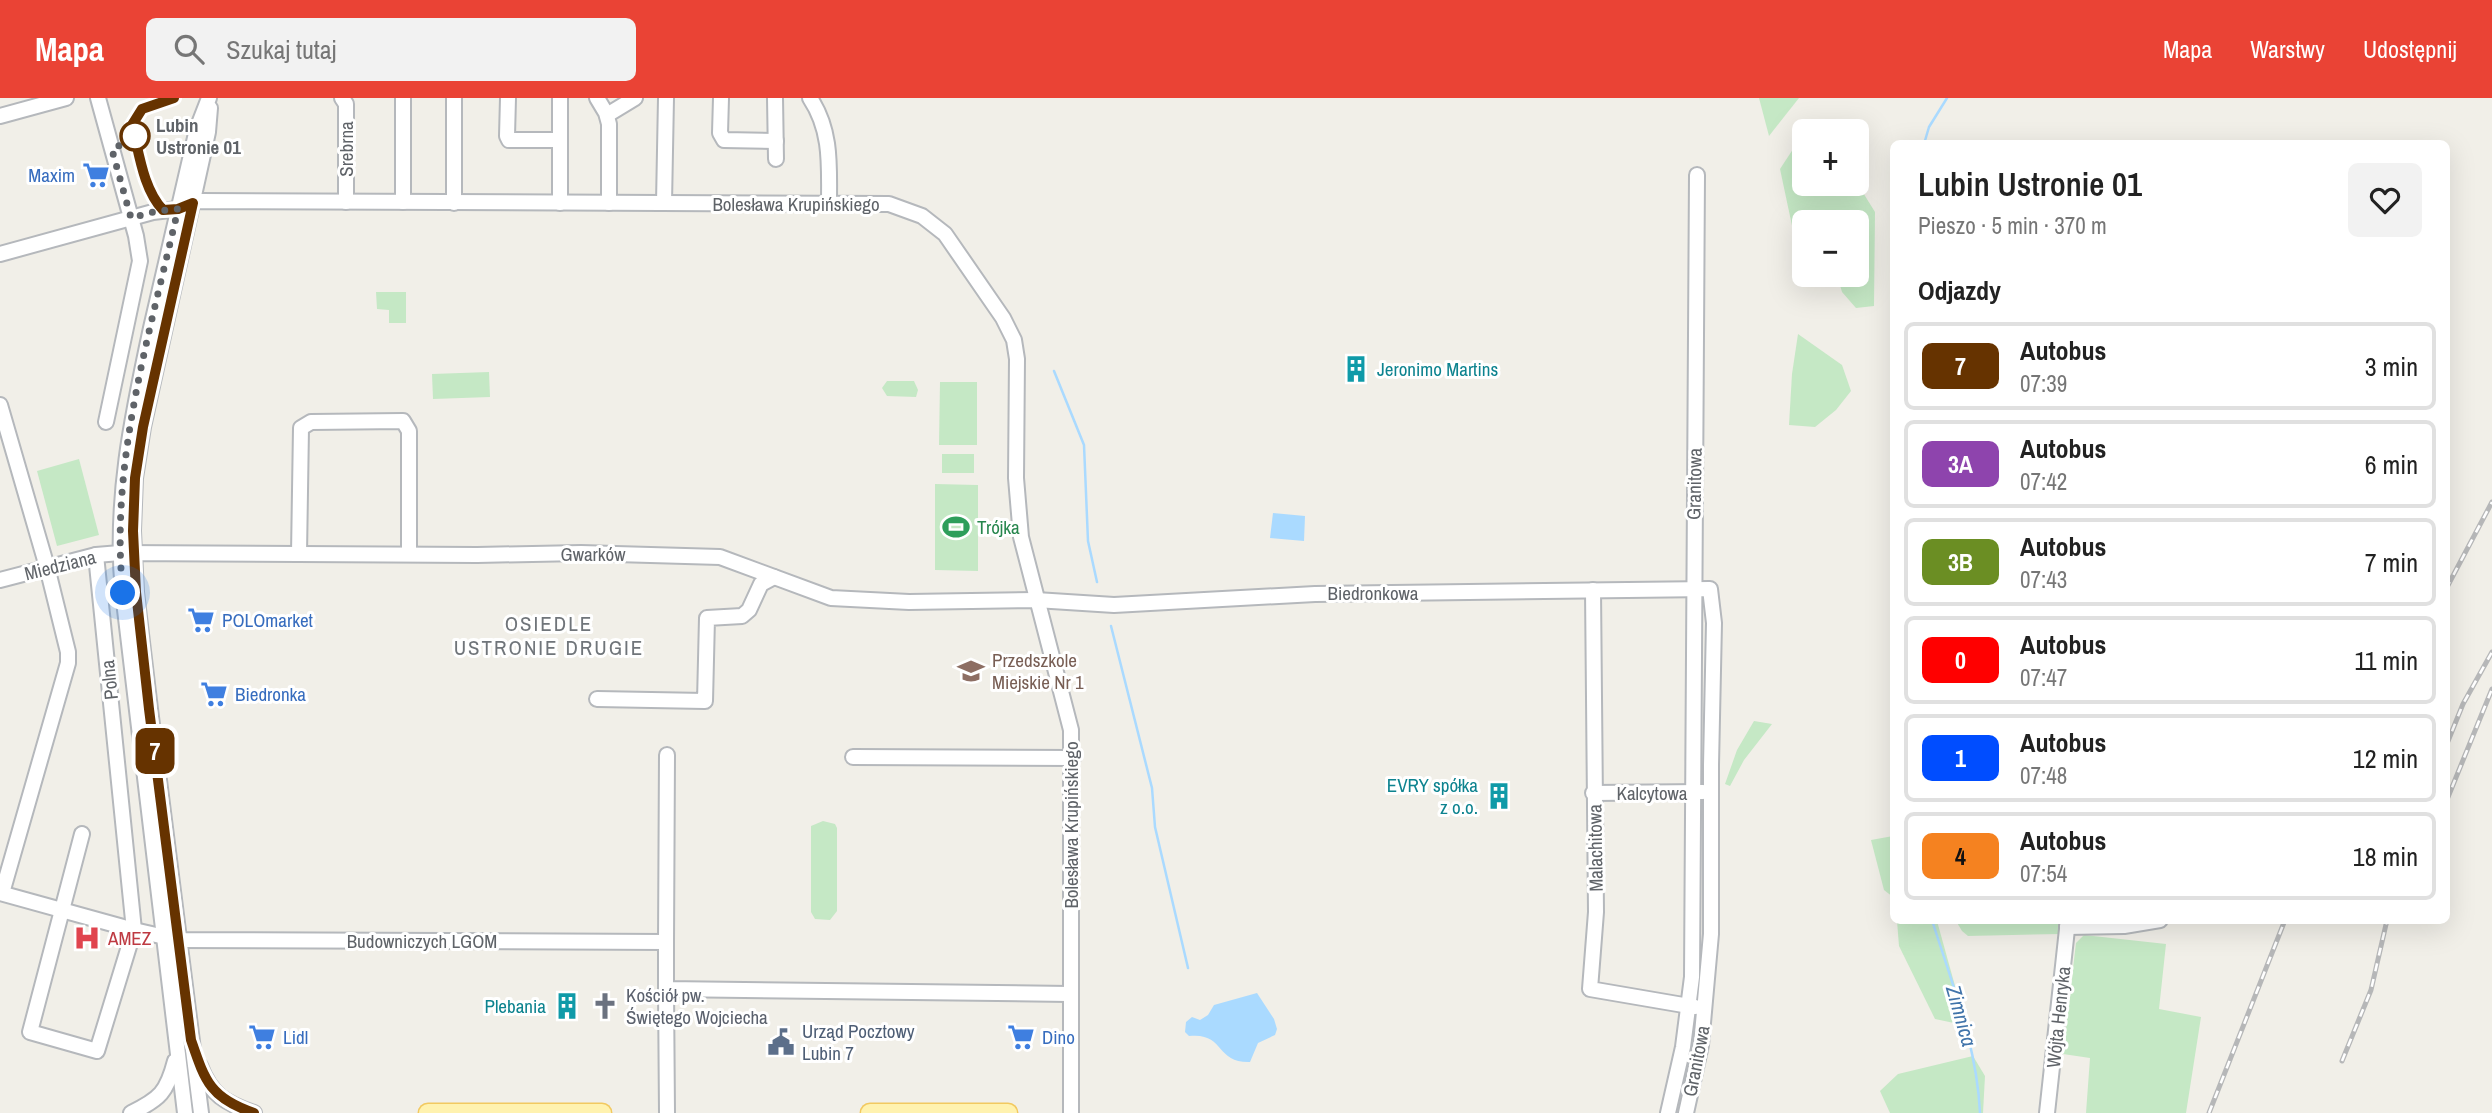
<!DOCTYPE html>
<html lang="pl">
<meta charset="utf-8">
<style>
:root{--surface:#fff;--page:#f2f2f2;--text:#222;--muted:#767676;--line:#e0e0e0;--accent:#ea4335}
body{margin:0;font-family:"Archivo Narrow",sans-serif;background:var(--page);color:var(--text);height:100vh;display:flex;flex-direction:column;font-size:26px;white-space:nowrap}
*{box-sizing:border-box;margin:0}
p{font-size:23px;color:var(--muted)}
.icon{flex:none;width:38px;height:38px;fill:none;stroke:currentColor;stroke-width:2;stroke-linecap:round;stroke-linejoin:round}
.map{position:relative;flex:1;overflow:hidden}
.sheet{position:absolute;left:1890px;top:42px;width:560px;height:784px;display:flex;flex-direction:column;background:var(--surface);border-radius:10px;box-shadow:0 7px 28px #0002}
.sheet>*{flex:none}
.badge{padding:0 14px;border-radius:10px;font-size:24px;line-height:46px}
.tools{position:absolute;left:1792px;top:21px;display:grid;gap:14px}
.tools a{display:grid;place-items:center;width:77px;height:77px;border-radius:10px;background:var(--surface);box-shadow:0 7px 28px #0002;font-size:35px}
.you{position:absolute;width:35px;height:35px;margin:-18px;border:5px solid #fff;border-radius:50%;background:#1a73e8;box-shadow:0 0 0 10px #1a73e833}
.map>.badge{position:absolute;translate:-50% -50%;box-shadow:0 0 0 4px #fff}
h2{padding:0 28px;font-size:26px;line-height:63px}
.round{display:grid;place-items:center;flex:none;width:74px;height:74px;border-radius:10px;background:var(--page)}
.overview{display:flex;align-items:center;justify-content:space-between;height:119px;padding:0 28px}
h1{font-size:33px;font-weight:600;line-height:52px}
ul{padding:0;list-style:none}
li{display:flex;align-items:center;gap:21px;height:88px;margin:0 14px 10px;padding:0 14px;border:4px solid var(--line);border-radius:10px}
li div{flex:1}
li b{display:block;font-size:26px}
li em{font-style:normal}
li .badge{min-width:77px;font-weight:700;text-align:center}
header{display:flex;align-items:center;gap:42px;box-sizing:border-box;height:98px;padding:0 35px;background:var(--accent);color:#fff}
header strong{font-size:33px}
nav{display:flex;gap:38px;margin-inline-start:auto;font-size:24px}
.search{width:490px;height:63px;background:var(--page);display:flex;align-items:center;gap:18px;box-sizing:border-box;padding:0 24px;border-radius:10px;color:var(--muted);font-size:26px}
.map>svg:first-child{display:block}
.green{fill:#c5e8c5}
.water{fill:#aadaff}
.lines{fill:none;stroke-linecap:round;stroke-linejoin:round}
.stream{stroke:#aadaff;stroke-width:2.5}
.minor-casing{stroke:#b5b8bc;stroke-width:18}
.major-casing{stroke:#f2c960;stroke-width:21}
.minor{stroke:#fff;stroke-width:14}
.major{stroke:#fff2af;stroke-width:18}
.rail-casing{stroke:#b6b7b8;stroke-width:5}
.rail{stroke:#fff;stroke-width:2.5;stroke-dasharray:8;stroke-linecap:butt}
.line-casing{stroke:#fff;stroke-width:16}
.line{stroke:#630;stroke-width:10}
.walk{stroke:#5f6368;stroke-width:7;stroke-dasharray:0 12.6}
.stop-dot{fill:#fff;stroke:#630;stroke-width:3.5}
.labels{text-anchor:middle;stroke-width:6;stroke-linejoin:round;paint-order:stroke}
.stop-label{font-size:19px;font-weight:bold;fill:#5f6368;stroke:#fff;text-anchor:start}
.street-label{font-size:19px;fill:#5f6368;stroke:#fff}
.shop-label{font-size:19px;fill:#366cbe;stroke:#fff;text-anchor:start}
.culture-label{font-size:19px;fill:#0d838f;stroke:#fff;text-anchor:end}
.leisure-label{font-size:19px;fill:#27864d;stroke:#fff;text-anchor:start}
.education-label{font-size:19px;fill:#785e54;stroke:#fff;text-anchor:start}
.health-label{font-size:19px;fill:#be3a42;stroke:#fff;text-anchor:start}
.worship-label{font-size:19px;fill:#5b616d;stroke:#fff;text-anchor:start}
.service-label{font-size:19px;fill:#4e5e75;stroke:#fff;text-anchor:start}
.neighbourhood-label{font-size:21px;letter-spacing:2px;fill:#70757a;stroke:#fff}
.water-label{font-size:21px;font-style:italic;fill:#4174aa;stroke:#fff}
</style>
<header>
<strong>Mapa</strong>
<div class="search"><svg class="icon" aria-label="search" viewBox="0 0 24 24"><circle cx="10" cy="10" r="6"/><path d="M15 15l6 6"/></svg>Szukaj tutaj</div>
<nav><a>Mapa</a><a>Warstwy</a><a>Udostępnij</a></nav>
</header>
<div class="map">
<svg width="2492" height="1015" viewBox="0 0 2492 1015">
<rect width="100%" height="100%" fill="#f1efe8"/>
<g class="green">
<polygon points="1759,0 1799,0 1769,38"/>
<polygon points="1801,39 1804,41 1804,86 1857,85 1875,114 1874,208 1856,210 1842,194 1837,177 1857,177 1857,124 1804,124 1804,140 1794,137 1780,71"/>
<polygon points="376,194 406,194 406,225 389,225 389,212 377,211"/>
<polygon points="1798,236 1842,267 1851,293 1836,312 1815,329 1789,327 1792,276"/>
<polygon points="489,274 490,299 433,301 432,276"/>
<polygon points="887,283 914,283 918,292 916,299 887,298 882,290"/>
<polygon points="940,284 977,284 977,347 939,347"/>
<rect x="942" y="356" width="32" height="19"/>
<polygon points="79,361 99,437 57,448 37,373"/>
<polygon points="935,386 978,387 978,473 935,472"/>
<polygon points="1754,623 1772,626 1744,662 1730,688 1725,686 1737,652"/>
<polygon points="823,723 835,726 837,730 837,813 830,822 815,821 811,814 811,728"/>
<polygon points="1893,738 1894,738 1893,799 1884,792 1871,742"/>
<polygon points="1897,823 1937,823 1962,913 1954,925 1935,921 1899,848"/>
<polygon points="1956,823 2060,823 2060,836 1968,838 1962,833"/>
<polygon points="2084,837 2166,846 2159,911 2201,919 2186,1015 2086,1015 2090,960 2063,956 2076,845"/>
<polygon points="1973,958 1985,978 1983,1015 1890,1015 1880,993 1898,976"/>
</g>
<g class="water">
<polygon points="1273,415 1305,418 1304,443 1270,440"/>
<path d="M1257,895L1274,921L1277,931L1275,937L1258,945L1250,964C1215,965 1225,934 1189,938L1185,934L1186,924L1192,919L1200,922L1208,917L1214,907Z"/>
</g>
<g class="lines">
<g class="stream">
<polyline points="1924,46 1929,29 1947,0"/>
<polyline points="1054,273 1084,347 1088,443 1097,484"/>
<polyline points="1111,528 1152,690 1155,729 1188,870"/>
<path d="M1932,822C1952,886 1977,948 1980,1015"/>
</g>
<defs>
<g id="minor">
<polyline points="98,0 136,138 140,163 106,324"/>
<polyline points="342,0 346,6 346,104"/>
<polyline points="454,0 454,105"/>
<polyline points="508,0 507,38 509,42 560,42"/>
<polyline points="597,0 606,15 609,26 609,105"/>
<polyline points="721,0 720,35 724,42 776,43"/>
<polyline points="775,0 776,61"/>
<path d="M810,0C832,33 829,68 829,106"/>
<polyline points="607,17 635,0"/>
<polyline points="0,18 66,0"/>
<polyline points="403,104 403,0"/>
<polyline points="560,105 560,0"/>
<polyline points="664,105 666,0"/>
<polyline points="0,156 153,114 178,111 199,103 889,106 922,118 945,136 1003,220 1014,242 1017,261 1016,380 1021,439 1071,632 1071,1015"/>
<polyline points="0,307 47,469 68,554 68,565 2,795"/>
<polyline points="299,456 301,330 311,324 403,323 409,333 409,456"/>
<polyline points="0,482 96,457 120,455 477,457 581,455 720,459 831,500 909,504 1036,502 1114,507 1315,496 1710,491 1714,525 1711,667 1711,836 1701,947 1686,1015"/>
<polyline points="1593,492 1596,814 1590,891 1695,909"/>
<polyline points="597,601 705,603 707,520 742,518 749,512 761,486 774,479"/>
<polyline points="853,659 1073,660"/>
<polyline points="1593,695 1703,694"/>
<polyline points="82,736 30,934 97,953 134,832 96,457"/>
<polyline points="0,795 134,832 178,842 666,844 666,891 1069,896"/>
<polyline points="2067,829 2124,828 2160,822"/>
<polyline points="666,844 667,657"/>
<polyline points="666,891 667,1015"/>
<path d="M200,968C211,997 225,1005 254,1015"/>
<path d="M131,1015C160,1001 167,994 175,963"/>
<path d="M185,1015L123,495C114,404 132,318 151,230C166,163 182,97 197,31L209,0"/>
<polyline points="201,1015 150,611 136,494 133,433 135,380 143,329 208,34 210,10"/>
<polyline points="1668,1015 1683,949 1692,879 1697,77"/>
<polyline points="2047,1015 2068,822"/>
</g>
<g id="major">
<polyline points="428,1015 602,1015"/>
<polyline points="870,1015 1008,1015"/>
</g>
</defs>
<use href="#minor" class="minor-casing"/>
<use href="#major" class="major-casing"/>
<use href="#minor" class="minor"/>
<use href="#major" class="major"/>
<defs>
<g id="rail">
<polyline points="2446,491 2492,404"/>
<polyline points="2446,648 2463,606 2492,554"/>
<polyline points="2446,704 2492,591"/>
<polyline points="2342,963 2371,892 2387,822"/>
<polyline points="2209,1015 2285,822"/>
</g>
</defs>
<use href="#rail" class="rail-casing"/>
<use href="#rail" class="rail"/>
</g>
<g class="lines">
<defs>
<path id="line" d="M174,0L142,11L132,27C139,54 143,91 163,112L178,111L193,105L143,329L135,380L133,433L136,494L149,611L191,942C205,983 210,1000 254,1015"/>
</defs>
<use href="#line" class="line-casing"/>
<use href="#line" class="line"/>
<path class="walk" d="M123,495C109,367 150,235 178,111L157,113L131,120L112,52L135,38"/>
</g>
<defs>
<symbol id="supermarket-bare" viewBox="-9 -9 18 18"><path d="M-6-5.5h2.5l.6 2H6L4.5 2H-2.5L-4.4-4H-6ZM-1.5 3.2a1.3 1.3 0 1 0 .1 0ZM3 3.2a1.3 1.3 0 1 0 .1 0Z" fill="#3f7fe0" stroke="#fff" stroke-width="2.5" paint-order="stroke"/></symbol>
<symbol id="building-bare" viewBox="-9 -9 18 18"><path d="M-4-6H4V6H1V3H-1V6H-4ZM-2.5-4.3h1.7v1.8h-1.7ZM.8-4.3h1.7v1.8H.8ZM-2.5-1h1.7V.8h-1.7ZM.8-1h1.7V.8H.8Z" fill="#0f9aa8" stroke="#fff" stroke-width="2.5" paint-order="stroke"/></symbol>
<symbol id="stadium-bare" viewBox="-9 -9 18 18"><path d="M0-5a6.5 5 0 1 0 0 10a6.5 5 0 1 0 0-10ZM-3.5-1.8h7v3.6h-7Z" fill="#2e9e5b" stroke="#fff" stroke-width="2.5" paint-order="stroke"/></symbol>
<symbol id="school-bare" viewBox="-9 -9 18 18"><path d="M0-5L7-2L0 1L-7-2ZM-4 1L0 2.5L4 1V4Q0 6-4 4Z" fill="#8d6e63" stroke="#fff" stroke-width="2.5" paint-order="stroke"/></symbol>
<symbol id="hospital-bare" viewBox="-9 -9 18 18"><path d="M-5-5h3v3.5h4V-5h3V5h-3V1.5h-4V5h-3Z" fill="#e0444e" stroke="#fff" stroke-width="2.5" paint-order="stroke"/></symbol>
<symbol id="church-bare" viewBox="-9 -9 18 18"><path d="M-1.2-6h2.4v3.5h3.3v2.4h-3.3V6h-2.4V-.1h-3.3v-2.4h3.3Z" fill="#6b7280" stroke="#fff" stroke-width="2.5" paint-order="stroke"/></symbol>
<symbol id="civic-bare" viewBox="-9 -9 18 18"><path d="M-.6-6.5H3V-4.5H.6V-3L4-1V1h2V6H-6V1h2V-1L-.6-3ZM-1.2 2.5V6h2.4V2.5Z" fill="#5c6f8a" stroke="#fff" stroke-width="2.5" paint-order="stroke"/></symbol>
</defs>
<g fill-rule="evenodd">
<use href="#supermarket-bare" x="77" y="58" width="38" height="38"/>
<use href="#building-bare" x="1337" y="252" width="38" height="38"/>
<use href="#stadium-bare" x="937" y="410" width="38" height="38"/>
<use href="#supermarket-bare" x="182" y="503" width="38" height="38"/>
<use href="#school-bare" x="952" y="554" width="38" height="38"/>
<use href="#supermarket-bare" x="195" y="577" width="38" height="38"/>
<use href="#building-bare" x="1480" y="679" width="38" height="38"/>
<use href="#hospital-bare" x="68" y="821" width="38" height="38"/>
<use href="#building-bare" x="548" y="889" width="38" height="38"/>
<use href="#church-bare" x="586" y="889" width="38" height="38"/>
<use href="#supermarket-bare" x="243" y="920" width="38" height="38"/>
<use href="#supermarket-bare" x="1002" y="920" width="38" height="38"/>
<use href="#civic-bare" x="762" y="925" width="38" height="38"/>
</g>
<circle class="stop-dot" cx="135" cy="38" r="14"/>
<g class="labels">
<g class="stop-label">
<text x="156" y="34">Lubin<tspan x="156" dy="22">Ustronie 01</tspan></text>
</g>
<g class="street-label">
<text transform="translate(346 51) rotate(-90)" y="7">Srebrna</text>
<text x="796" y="113">Bolesława Krupińskiego</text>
<text transform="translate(1694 386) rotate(-89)" y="7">Granitowa</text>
<text x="593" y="463">Gwarków</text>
<text transform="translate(60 467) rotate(-14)" y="7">Miedziana</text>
<text x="1373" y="502">Biedronkowa</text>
<text transform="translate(109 582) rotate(-96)" y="7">Polna</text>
<text x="1652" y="702">Kalcytowa</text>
<text transform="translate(1071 727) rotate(-90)" y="7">Bolesława Krupińskiego</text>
<text transform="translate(1595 750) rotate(-91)" y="7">Malachitowa</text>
<text x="422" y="850">Budowniczych LGOM</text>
<text transform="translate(2058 919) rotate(-84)" y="7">Wójta Henryka</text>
<text transform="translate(1696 963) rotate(-79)" y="7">Granitowa</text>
</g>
<g class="shop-label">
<text x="75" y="84" text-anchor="end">Maxim</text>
<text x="222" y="529">POLOmarket</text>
<text x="235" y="603">Biedronka</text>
<text x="283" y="946">Lidl</text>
<text x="1042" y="946">Dino</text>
</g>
<g class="culture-label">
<text x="1377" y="278" text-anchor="start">Jeronimo Martins</text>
<text x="1478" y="694">EVRY spółka<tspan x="1478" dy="22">z o.o.</tspan></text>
<text x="546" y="915">Plebania</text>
</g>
<g class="leisure-label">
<text x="977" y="436">Trójka</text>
</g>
<g class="education-label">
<text x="992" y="569">Przedszkole<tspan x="992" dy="22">Miejskie Nr 1</tspan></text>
</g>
<g class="health-label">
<text x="108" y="847">AMEZ</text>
</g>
<g class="worship-label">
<text x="626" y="904">Kościół pw.<tspan x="626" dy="22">Świętego Wojciecha</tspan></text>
</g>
<g class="service-label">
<text x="802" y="940">Urząd Pocztowy<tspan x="802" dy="22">Lubin 7</tspan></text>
</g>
<g class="neighbourhood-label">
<text x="549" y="533">OSIEDLE<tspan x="549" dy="24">USTRONIE DRUGIE</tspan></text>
</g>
<g class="water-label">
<text transform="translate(1961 918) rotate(74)" y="7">Zimnica</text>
</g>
</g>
</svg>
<div class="tools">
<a>+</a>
<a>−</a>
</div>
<div class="you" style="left:123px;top:495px"></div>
<b class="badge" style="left:155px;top:653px;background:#630;color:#fff">7</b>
<section class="sheet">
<div class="overview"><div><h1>Lubin Ustronie 01</h1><p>Pieszo · 5 min · 370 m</p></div><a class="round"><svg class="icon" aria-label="heart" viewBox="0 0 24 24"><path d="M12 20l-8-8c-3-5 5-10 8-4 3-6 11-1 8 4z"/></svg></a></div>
<h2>Odjazdy</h2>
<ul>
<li><span class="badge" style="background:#630;color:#fff">7</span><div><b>Autobus</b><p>07:39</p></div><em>3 min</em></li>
<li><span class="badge" style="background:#8e44ad;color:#fff">3A</span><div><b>Autobus</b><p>07:42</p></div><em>6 min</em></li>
<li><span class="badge" style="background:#6b8e23;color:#fff">3B</span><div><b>Autobus</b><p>07:43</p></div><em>7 min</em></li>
<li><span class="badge" style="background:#f00;color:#fff">0</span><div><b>Autobus</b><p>07:47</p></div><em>11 min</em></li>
<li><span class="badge" style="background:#004dff;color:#fff">1</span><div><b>Autobus</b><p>07:48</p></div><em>12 min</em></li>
<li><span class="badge" style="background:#f58220;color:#111">4</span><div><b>Autobus</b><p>07:54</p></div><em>18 min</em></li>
</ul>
</section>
</div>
